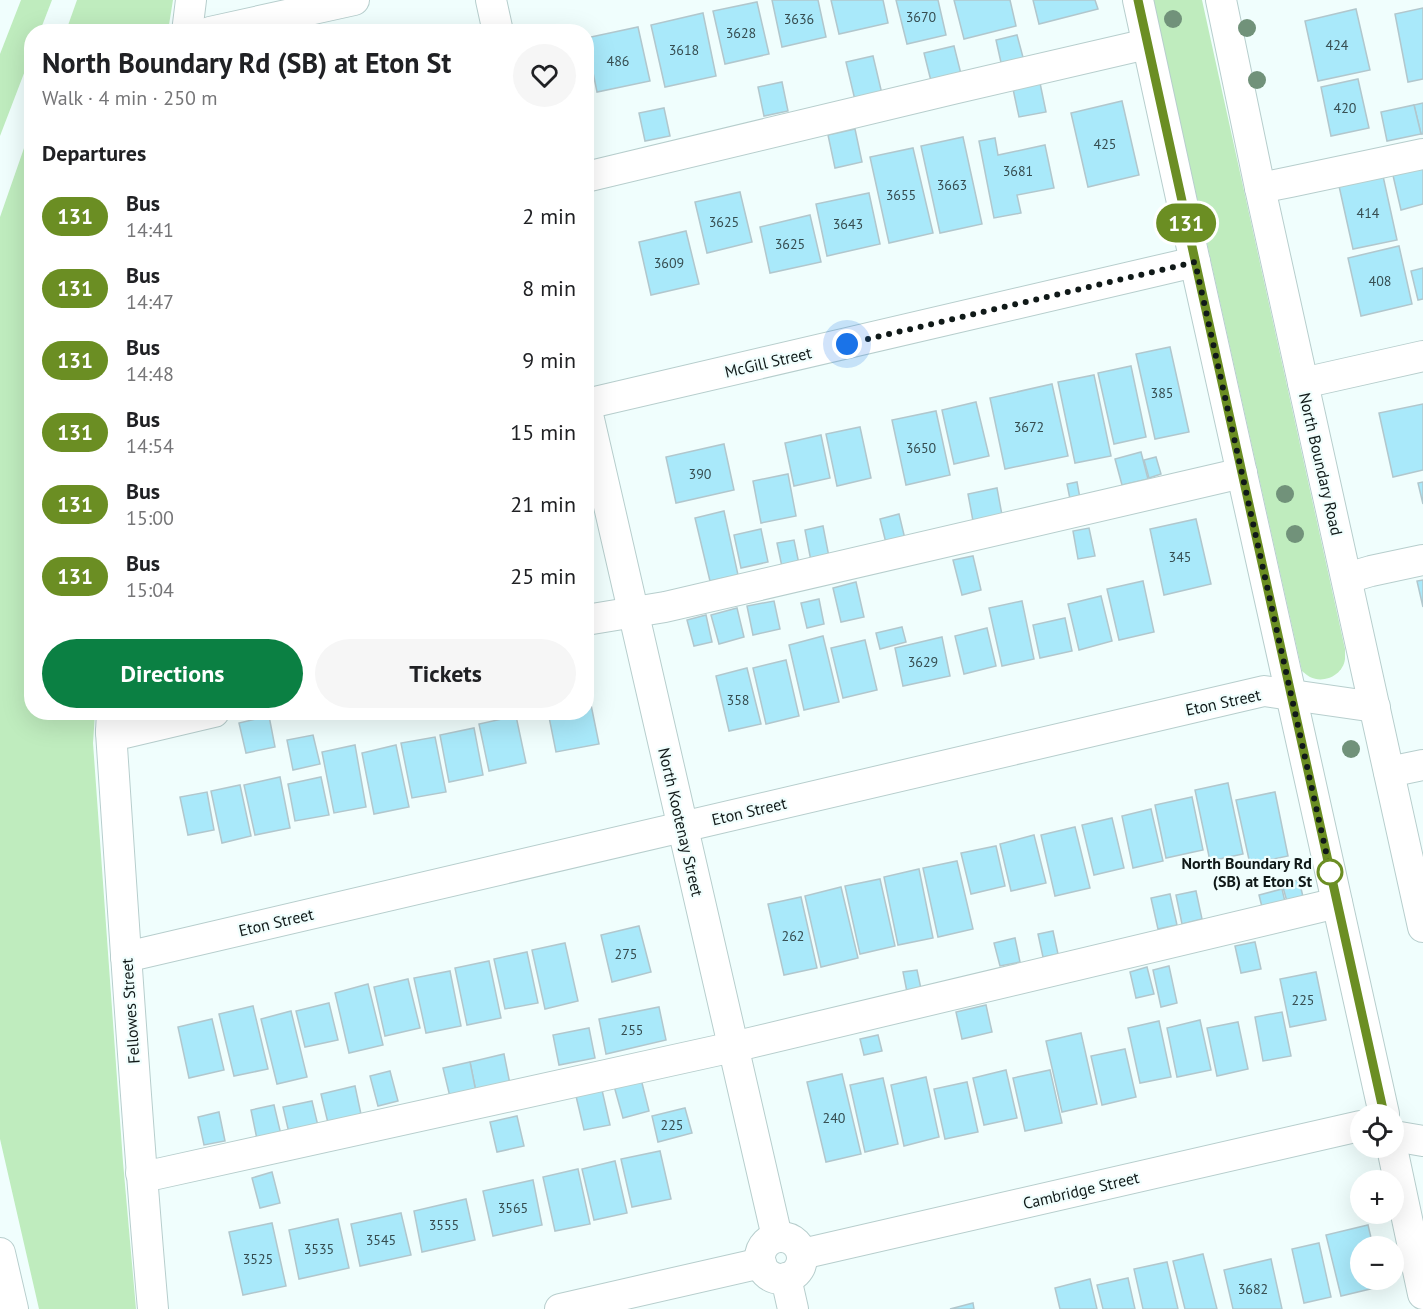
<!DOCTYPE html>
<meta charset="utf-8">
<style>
:root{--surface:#fff;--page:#f6f6f6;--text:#202124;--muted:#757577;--accent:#0b8043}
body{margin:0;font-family:"PT Sans",sans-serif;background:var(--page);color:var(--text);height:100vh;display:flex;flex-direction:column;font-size:22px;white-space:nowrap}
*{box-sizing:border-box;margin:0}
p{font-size:20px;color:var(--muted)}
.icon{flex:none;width:33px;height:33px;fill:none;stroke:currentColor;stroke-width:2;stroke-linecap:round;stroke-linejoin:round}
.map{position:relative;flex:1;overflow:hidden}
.details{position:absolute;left:24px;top:24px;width:570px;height:696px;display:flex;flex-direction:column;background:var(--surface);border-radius:24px;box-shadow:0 6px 24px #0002}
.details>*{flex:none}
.badge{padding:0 12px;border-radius:20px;font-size:21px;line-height:39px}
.buttons{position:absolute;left:1350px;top:1104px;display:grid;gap:12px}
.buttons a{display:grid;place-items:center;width:54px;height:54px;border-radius:50%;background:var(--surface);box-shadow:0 6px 24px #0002;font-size:30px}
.you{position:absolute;width:30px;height:30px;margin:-15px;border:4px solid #fff;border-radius:50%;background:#1a73e8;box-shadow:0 0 0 9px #1a73e833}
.map>.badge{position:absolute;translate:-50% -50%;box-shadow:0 0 0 3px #fff}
h2{padding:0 18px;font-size:22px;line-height:54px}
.round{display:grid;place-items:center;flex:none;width:63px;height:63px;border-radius:32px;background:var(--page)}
.summary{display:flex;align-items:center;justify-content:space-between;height:102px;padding:0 18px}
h1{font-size:28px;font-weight:600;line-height:45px}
.button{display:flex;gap:12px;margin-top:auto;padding:12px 18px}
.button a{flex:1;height:69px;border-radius:36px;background:var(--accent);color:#fff;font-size:24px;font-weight:600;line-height:69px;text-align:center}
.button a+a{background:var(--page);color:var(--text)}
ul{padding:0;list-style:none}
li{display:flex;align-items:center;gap:18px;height:72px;padding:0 18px}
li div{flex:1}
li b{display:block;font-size:22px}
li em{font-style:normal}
li .badge{min-width:66px;font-weight:700;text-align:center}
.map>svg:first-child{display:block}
.green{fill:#bfecbe}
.building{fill:#a9e9fa;stroke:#b1c7cd;stroke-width:1.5}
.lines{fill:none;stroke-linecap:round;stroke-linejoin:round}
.minor-casing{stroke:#b7cecd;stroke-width:32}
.minor{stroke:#fff;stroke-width:30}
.tree{fill:#71927a}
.line-casing{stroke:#fff;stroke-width:14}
.line{stroke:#6b8e23;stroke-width:9}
.walk{stroke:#101918;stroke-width:6;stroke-dasharray:0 10.8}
.stop-dot{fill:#fff;stroke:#6b8e23;stroke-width:3}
.labels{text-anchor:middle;stroke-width:4.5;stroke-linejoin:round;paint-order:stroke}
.number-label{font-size:14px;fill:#364d50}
.street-label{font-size:16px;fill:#101918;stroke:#f0fefd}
.stop-label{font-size:16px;font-weight:bold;fill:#101918;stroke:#f0fefd;text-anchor:end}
</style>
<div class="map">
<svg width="1423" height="1309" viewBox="0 0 1423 1309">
<rect width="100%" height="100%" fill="#f0fefd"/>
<g class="green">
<polygon points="21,0 52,0 40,31 32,32 31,55 0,136 0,54"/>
<polygon points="77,0 173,0 168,31 66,31"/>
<path d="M1153,0H1202L1345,649C1345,652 1345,655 1345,659C1343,675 1324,684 1310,677C1308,676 1303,672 1302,671Z"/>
<polygon points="31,128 32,712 95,713 93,743 123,1162 136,1309 39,1309 0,1139 0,217"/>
</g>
<g class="building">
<polygon points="772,0 818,0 826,37 782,47"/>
<polygon points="831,0 883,0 888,23 839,34"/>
<polygon points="896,0 938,0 946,35 907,44"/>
<polygon points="954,0 1010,0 1016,26 964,39"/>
<polygon points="1033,0 1095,0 1098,9 1039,24"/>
<polygon points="757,2 769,54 725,64 713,11"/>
<polygon points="1423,8 1423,79 1408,82 1395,14"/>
<polygon points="1356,9 1370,70 1318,81 1305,21"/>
<polygon points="703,13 716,76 665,87 651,25"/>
<polygon points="638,27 650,81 597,92 586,38"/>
<polygon points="1017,35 1024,61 1002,67 996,40"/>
<polygon points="954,46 961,74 931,81 924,53"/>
<polygon points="873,56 882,94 855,100 846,62"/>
<polygon points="1358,79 1369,128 1331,136 1321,87"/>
<polygon points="782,82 788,111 764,116 758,87"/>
<polygon points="1040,83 1046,112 1019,117 1013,89"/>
<polygon points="1122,101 1139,175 1088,187 1071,113"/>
<polygon points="1423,103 1423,134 1421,134 1414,105"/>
<polygon points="1414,105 1421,134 1387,141 1381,112"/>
<polygon points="664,108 670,136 645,141 639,113"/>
<polygon points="855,129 862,162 835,168 828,135"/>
<polygon points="963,137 982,224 940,233 921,146"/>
<polygon points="995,138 998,155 1045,145 1054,188 1017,195 1021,213 994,218 979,141"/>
<polygon points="913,148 933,233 889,243 870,157"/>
<polygon points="1423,164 1423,204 1401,210 1392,171"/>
<polygon points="1383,176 1397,240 1353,249 1339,186"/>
<polygon points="740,192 752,242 707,253 695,202"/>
<polygon points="869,193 880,244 827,256 816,204"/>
<polygon points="810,215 821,262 770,273 760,227"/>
<polygon points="686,231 699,284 651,295 639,242"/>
<polygon points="1399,246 1412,304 1361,316 1348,258"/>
<polygon points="1423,268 1423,299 1418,300 1411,271"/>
<polygon points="1170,347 1189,432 1155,439 1136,354"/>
<polygon points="1131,366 1146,437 1114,444 1098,373"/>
<polygon points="1094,375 1111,456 1075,463 1058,382"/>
<polygon points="1052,384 1068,456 1005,469 990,398"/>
<polygon points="976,402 989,456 954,464 942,410"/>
<polygon points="1423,404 1423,470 1393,477 1379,413"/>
<polygon points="936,411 950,475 906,485 892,420"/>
<polygon points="860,427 871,478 837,486 826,434"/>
<polygon points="821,435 830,478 794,486 785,443"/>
<polygon points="724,444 734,490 676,503 666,457"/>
<polygon points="1141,452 1148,479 1122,485 1115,459"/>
<polygon points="1156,457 1161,474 1149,478 1144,460"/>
<polygon points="788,474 796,516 761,523 753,481"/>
<polygon points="1077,482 1080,498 1070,499 1067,484"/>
<polygon points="1423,482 1423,504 1418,483"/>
<polygon points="997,488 1002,515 973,521 968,494"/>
<polygon points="724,511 738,575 710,581 695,518"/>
<polygon points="899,514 905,539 886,543 880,519"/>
<polygon points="1196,519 1211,584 1164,595 1150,529"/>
<polygon points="823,526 829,557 811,561 805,530"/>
<polygon points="1089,528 1095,556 1078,559 1073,531"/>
<polygon points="761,529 768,562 741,568 734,535"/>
<polygon points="794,540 799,564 782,567 777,543"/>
<polygon points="973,556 981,590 962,595 953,560"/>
<polygon points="1423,580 1423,607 1417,581"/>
<polygon points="1143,581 1154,632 1119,640 1107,589"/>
<polygon points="856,582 864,617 841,622 833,588"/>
<polygon points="1101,596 1112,641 1079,650 1068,604"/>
<polygon points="819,599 824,624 807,628 801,603"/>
<polygon points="774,601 780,629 753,635 747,606"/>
<polygon points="1022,601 1034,659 1002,666 989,608"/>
<polygon points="737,608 744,637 719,644 711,615"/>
<polygon points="706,615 712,642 694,646 687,620"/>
<polygon points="1065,618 1072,651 1040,658 1033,625"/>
<polygon points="902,627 906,642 880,649 876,633"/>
<polygon points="987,628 996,666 964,674 955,636"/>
<polygon points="823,636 839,702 804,710 789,645"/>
<polygon points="942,637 950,676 903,686 895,648"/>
<polygon points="865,640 877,690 843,698 831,648"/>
<polygon points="786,660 799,716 766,724 753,668"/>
<polygon points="747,668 761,724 729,731 716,676"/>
<polygon points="589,695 599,744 556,752 548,712 586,712 586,696"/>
<polygon points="269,716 275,747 246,753 239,723"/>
<polygon points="516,716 526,763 489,771 479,724"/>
<polygon points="474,728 483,775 449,782 440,735"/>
<polygon points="313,735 320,764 293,770 287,740"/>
<polygon points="435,737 446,792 412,798 401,743"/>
<polygon points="355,745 366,807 334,813 322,752"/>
<polygon points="396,745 409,807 374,814 362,753"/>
<polygon points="280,777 290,828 255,835 244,785"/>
<polygon points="321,777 329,815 295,821 288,784"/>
<polygon points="1228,783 1243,854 1210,861 1195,790"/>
<polygon points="240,785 251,836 222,843 211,791"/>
<polygon points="207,792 214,830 188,835 180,797"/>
<polygon points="1275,792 1288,856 1250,864 1236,800"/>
<polygon points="1192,797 1203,850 1166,858 1155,805"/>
<polygon points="1151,809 1163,861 1133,868 1122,816"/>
<polygon points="1112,818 1124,868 1094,875 1082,825"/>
<polygon points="1075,827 1090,888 1055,896 1041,835"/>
<polygon points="1034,835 1046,883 1011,891 1000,844"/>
<polygon points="996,846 1005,886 971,894 961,853"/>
<polygon points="957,861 973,929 938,937 923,868"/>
<polygon points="919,869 933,938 898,945 884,877"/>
<polygon points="880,879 895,946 860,954 845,886"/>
<polygon points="1299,880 1304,901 1288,905 1282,884"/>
<polygon points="841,887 858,958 821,967 805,896"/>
<polygon points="1282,889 1286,906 1263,911 1259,895"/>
<polygon points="1196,891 1202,919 1182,924 1176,895"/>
<polygon points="1170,894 1177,925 1158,929 1151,898"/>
<polygon points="801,897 817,968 784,975 768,904"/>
<polygon points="639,926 651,972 612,982 601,935"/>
<polygon points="1053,931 1058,954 1043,957 1038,934"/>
<polygon points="1015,938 1020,962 1000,966 994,943"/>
<polygon points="1255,942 1261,969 1241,973 1235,946"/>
<polygon points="565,943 578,1001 545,1009 532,950"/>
<polygon points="527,952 538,1003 505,1009 494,959"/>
<polygon points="489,961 501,1018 467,1025 455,968"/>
<polygon points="1169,966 1177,1003 1161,1007 1153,970"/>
<polygon points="1147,967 1154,994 1136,998 1130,972"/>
<polygon points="917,970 921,989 907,992 903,972"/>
<polygon points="450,971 461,1026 426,1033 414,978"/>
<polygon points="1316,972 1326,1020 1290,1027 1280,979"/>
<polygon points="408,979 420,1028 385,1036 374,987"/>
<polygon points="368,984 383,1045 349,1053 335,993"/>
<polygon points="329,1003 338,1040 305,1047 296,1011"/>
<polygon points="986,1005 992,1032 962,1039 956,1012"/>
<polygon points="253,1006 268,1069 234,1076 219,1014"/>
<polygon points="659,1007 666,1040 606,1054 599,1019"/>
<polygon points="291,1011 307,1077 277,1084 261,1019"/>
<polygon points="1282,1012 1291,1056 1263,1061 1255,1017"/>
<polygon points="212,1019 224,1070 189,1078 178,1027"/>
<polygon points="1200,1020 1211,1070 1177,1077 1167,1028"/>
<polygon points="1159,1021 1171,1077 1140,1083 1128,1028"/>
<polygon points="1238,1022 1248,1069 1217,1076 1207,1028"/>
<polygon points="589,1028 595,1058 559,1065 553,1035"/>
<polygon points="1081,1033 1097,1104 1062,1112 1046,1041"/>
<polygon points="878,1035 882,1051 864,1055 860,1039"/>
<polygon points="1125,1049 1136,1097 1102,1105 1091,1056"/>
<polygon points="504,1054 510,1084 476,1092 470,1062"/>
<polygon points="470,1062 476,1092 450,1097 443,1068"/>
<polygon points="1006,1070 1017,1118 984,1125 973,1078"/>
<polygon points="1050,1070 1062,1123 1025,1131 1013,1078"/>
<polygon points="390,1071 398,1101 378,1106 370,1076"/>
<polygon points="842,1074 861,1154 826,1162 807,1082"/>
<polygon points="926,1077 939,1137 904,1146 891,1085"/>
<polygon points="883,1078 898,1144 865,1152 850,1085"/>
<polygon points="641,1079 649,1111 623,1118 614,1086"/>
<polygon points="967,1082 978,1132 945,1139 934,1089"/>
<polygon points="355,1086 362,1119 329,1127 321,1094"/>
<polygon points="602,1090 610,1125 584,1130 576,1096"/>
<polygon points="312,1101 318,1126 289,1133 283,1107"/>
<polygon points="274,1105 282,1139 258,1144 251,1110"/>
<polygon points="685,1108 692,1133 658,1142 652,1116"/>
<polygon points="219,1112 225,1141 204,1145 198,1117"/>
<polygon points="517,1116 524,1146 497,1152 490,1122"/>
<polygon points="660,1151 671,1199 632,1207 621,1159"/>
<polygon points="615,1161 627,1213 594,1220 582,1169"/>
<polygon points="578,1169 590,1224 555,1231 543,1177"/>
<polygon points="272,1172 280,1203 260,1208 252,1178"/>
<polygon points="533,1180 542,1225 493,1236 483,1191"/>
<polygon points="466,1199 475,1240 422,1252 414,1211"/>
<polygon points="401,1213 411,1255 360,1266 351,1224"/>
<polygon points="338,1219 349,1268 299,1279 289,1230"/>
<polygon points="272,1223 286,1286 243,1295 229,1232"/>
<polygon points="1368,1225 1373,1246 1360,1246 1360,1280 1381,1280 1383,1286 1341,1296 1326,1235"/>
<polygon points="1319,1243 1331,1297 1304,1303 1292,1249"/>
<polygon points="1203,1254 1217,1309 1185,1309 1173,1261"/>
<polygon points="1271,1259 1282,1309 1233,1309 1224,1270"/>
<polygon points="1167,1262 1178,1309 1143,1309 1134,1269"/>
<polygon points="1128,1278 1135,1309 1103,1309 1097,1285"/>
<polygon points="1090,1279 1097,1309 1060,1309 1055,1288"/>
<polygon points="973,1303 974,1309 950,1309"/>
</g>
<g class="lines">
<defs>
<g id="minor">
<polyline points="491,0 498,32"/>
<polyline points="1138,0 1195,262 1384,1114"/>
<polyline points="1221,0 1260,188 1423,927"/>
<polyline points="187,32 191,0"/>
<polyline points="210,32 354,0"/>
<polyline points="586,177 953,89 1147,44"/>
<polyline points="1260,188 1290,182 1423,154"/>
<polyline points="1303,383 1423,356"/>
<polyline points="586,404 1195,262"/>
<polyline points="586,406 777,1237"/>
<polyline points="1347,578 1371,571 1423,560"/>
<polyline points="586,620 665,607 1242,473"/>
<path d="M112,712L111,732C124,925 136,1117 153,1309"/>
<polyline points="111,732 125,733 214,712"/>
<polyline points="1389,772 1423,765"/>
<polyline points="126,957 1264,691 1375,707"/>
<polyline points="1394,1136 1423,1141"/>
<polyline points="1392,1148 1423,1294"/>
<polyline points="141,1173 157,1174 733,1047 1337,903"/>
<circle cx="781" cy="1258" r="21"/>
<polyline points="0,1253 13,1309"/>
<polyline points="802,1254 1360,1126"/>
<polyline points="786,1278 793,1309"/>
<polyline points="560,1309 761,1263"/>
</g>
</defs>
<use href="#minor" class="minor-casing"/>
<use href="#minor" class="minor"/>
</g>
<g class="tree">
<circle cx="1173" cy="19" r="9"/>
<circle cx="1247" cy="28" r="9"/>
<circle cx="1257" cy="80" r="9"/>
<circle cx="1285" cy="494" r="9"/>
<circle cx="1295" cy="534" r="9"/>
<circle cx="1351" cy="749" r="9"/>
</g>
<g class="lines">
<defs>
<polyline id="line" points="1138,0 1200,283 1384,1114"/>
</defs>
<use href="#line" class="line-casing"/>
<use href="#line" class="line"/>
<polyline class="walk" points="847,344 1195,262 1332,879 1330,872"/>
</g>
<circle class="stop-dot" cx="1330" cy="872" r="12"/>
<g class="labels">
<g class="number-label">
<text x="921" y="22">3670</text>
<text x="799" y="24">3636</text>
<text x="741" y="38">3628</text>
<text x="1337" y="50">424</text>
<text x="684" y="55">3618</text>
<text x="618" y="66">486</text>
<text x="1345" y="113">420</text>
<text x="1105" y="149">425</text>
<text x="1018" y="176">3681</text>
<text x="952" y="190">3663</text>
<text x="901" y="200">3655</text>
<text x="1368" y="218">414</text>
<text x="724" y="227">3625</text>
<text x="848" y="229">3643</text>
<text x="790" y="249">3625</text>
<text x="669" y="268">3609</text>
<text x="1380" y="286">408</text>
<text x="1162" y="398">385</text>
<text x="1029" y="432">3672</text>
<text x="921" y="453">3650</text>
<text x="700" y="479">390</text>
<text x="1180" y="562">345</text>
<text x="923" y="667">3629</text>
<text x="738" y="705">358</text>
<text x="793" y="941">262</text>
<text x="626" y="959">275</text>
<text x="1303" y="1005">225</text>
<text x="632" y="1035">255</text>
<text x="834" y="1123">240</text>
<text x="672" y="1130">225</text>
<text x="513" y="1213">3565</text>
<text x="444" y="1230">3555</text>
<text x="381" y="1245">3545</text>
<text x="319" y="1254">3535</text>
<text x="258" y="1264">3525</text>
<text x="1253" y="1294">3682</text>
</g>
<g class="street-label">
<text transform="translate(768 362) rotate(-13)" y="6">McGill Street</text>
<text transform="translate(1321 464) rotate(77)" y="6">North Boundary Road</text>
<text transform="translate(1223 702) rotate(-12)" y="6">Eton Street</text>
<text transform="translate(749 811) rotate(-13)" y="6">Eton Street</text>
<text transform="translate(681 822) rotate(77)" y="6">North Kootenay Street</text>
<text transform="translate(276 922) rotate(-13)" y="6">Eton Street</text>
<text transform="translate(130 1011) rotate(-94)" y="6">Fellowes Street</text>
<text transform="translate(1081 1190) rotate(-13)" y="6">Cambridge Street</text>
</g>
<g class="stop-label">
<text x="1312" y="869">North Boundary Rd<tspan x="1312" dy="18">(SB) at Eton St</tspan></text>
</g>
</g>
</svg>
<div class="buttons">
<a><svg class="icon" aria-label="locate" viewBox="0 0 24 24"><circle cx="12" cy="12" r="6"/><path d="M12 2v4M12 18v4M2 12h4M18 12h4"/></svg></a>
<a>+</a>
<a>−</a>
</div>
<div class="you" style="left:847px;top:344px"></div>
<b class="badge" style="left:1186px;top:223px;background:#6b8e23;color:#fff">131</b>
<section class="details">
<div class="summary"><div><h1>North Boundary Rd (SB) at Eton St</h1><p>Walk · 4 min · 250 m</p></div><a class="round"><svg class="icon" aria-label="heart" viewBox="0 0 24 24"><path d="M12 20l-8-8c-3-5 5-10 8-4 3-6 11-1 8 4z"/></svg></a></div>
<h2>Departures</h2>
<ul>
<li><span class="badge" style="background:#6b8e23;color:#fff">131</span><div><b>Bus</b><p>14:41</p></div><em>2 min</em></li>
<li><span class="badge" style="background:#6b8e23;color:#fff">131</span><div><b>Bus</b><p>14:47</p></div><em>8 min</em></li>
<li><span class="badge" style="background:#6b8e23;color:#fff">131</span><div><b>Bus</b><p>14:48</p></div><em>9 min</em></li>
<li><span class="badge" style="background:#6b8e23;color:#fff">131</span><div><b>Bus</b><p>14:54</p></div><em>15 min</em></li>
<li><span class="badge" style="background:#6b8e23;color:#fff">131</span><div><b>Bus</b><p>15:00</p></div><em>21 min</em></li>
<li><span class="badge" style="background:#6b8e23;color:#fff">131</span><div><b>Bus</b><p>15:04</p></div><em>25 min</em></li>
</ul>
<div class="button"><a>Directions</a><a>Tickets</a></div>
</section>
</div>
